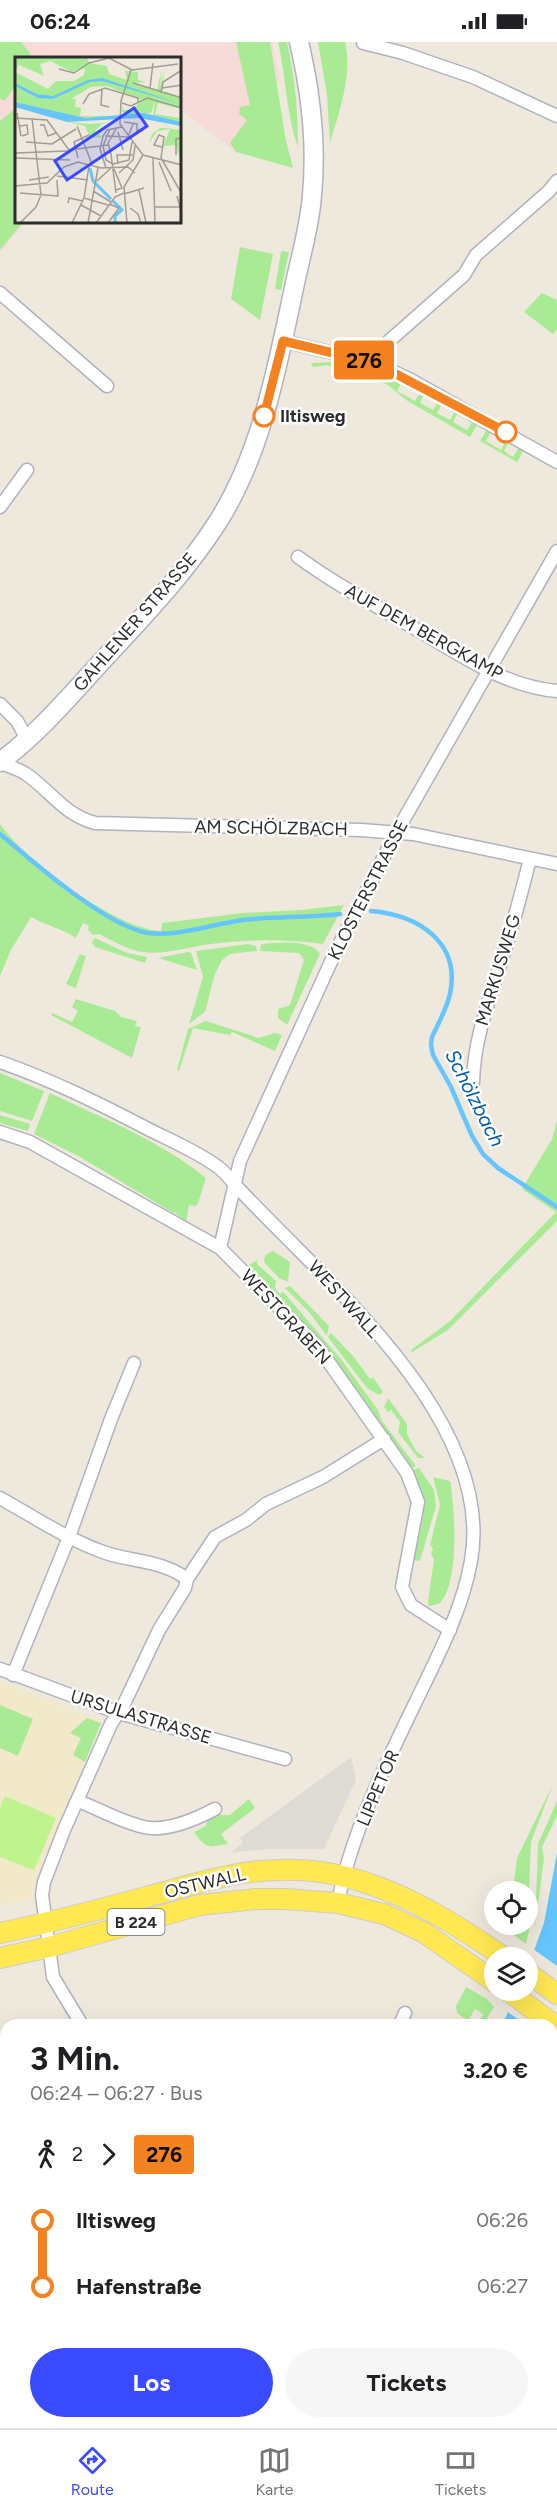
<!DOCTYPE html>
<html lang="de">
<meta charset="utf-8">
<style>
:root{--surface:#fff;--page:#f6f6f6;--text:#202124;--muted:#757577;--line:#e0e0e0;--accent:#3a4bff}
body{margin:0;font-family:Figtree,sans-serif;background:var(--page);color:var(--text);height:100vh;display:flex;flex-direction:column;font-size:22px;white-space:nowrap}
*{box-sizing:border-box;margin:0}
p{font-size:20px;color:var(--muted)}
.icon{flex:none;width:33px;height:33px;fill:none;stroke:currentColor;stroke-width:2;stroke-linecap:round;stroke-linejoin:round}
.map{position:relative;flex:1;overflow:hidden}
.drawer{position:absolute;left:0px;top:1977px;width:558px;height:410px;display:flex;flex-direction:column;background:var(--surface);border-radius:18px 18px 0 0;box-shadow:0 6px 24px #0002}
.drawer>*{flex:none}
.badge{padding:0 12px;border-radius:4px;font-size:21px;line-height:39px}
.fabs{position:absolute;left:484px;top:1839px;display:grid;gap:12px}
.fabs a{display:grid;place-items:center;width:54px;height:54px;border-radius:50%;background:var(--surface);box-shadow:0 6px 24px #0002;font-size:30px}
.map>.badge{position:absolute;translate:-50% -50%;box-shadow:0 0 0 3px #fff}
.legs{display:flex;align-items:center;gap:9px;height:66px;padding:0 30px;font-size:20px}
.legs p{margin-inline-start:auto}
.head{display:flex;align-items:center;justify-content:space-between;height:102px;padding:0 30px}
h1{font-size:33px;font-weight:700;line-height:45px}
.action{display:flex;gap:12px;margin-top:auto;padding:12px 30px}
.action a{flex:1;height:69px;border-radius:36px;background:var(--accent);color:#fff;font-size:24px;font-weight:700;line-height:69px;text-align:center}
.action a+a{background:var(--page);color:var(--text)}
ul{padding:0 30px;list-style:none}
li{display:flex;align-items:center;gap:21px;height:66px;font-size:22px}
li i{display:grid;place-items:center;width:9px;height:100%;margin:0 8px;background:currentColor}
li i::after{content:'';width:15px;height:15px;margin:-8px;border:4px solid;border-radius:50%;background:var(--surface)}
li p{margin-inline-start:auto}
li:first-child i{background:linear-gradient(#0000 50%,currentColor 0)}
li:last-child i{background:linear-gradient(currentColor 50%,#0000 0)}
.status{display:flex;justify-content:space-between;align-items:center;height:42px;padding:0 30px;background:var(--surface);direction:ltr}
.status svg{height:16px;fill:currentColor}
.tab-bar{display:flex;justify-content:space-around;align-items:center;height:84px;border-top:2px solid var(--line);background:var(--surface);font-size:16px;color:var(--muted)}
.tab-bar a{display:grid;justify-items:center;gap:3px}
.tab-bar .current{color:var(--accent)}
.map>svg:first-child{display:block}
.education{fill:#f2e9cb}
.medical{fill:#f6dbd9}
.green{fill:#a9eb94}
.pitch{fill:#bef38e}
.plaza{fill:#dedbd4}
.water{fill:#65c5fc}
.pier{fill:#efe9dd}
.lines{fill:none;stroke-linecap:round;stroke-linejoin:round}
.stream{stroke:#65c5fc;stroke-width:4.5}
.minor-casing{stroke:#b1b2c1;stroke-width:15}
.secondary-casing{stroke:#b1b2c1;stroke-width:21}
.primary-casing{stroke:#ccc;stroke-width:22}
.minor{stroke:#fff;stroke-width:12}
.secondary{stroke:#fff;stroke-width:18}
.primary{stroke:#ffe852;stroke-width:20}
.line-1-casing{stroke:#fff;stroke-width:14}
.line-1{stroke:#f58220;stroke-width:9}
.stop-1-dot{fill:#fff;stroke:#f58220;stroke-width:3}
.labels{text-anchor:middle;stroke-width:5;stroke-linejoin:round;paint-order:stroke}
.shield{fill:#fff;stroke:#6b6b6b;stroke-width:1.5}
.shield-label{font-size:16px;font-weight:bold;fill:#2c2c2c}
.stop-label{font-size:18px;font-weight:bold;fill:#2c2c2c;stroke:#fff;text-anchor:start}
.street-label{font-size:18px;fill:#2c2c2c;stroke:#fff}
.water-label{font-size:20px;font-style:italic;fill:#005fac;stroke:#fff}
.inset-river{fill:none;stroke:#65c5fc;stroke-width:3}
.inset-road{fill:none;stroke:#a19d96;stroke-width:1.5}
.view{fill:#3a4bff;fill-opacity:0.15;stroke:#3a4bff;stroke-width:3}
.inset-edge{fill:none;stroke:#2c2c2c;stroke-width:3}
</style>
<div class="status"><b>06:24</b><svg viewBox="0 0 49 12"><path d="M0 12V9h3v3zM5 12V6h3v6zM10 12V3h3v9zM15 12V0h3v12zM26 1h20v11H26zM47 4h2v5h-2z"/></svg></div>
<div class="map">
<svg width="557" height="2386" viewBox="0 0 557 2386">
<rect width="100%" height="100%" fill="#efe9dd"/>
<polygon class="education" points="0,1639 102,1680 60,1778 30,1858 0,1864"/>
<polygon class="medical" points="0,0 272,0 280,37 256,85 249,114 236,111 180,67 180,16 16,16 16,180 25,180 0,211"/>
<g class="green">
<polygon points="0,0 21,0 29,10 32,16 16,16 16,44 5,58 0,57"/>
<polygon points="236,0 270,0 286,99 293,126 236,110 230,101 247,78 239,72 240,65 250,63"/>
<path d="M278,0H287C295,35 298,69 298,105C286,72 286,34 278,0Z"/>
<path d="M318,0H345C353,31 339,71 330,101L327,53Z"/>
<polygon points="16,66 16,180 23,180 0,208 0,79"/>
<polygon points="240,205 273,212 260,278 231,257"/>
<polygon points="281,209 289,210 281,248 275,247"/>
<polygon points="542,251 557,258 557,287 553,292 524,270"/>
<polygon points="336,320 369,327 398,337 402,340 397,349 415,359 421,350 424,352 420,361 433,368 438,360 442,362 437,371 450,378 455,369 458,371 453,380 467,388 473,379 478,382 470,395 406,358 388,343 345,327 327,323 313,325 311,321"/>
<polygon points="487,387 491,390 486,399 501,408 506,398 509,400 504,409 513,415 519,405 524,408 517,420 480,399"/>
<path d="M0,782C26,819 116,887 161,889L162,881L243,871L301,868L344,863L323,902C285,897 249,897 211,902C189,905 165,913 142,910C126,907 113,899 99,892L93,893L88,888L89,884L83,881L76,896C61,886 47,884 31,875L11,908L0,934Z"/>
<polygon points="95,896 127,911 147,915 145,921 95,905 92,900"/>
<polygon points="248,902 256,904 257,909 230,912 222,918 215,932 205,970 189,982 203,935 196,909"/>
<path d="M261,902C277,901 310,896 320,912L287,983L278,976V967L290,963L304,918L299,911L260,909Z"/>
<polygon points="188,910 191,911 197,928 158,916"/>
<polygon points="80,912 86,914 76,946 66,942"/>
<polygon points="76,957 115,969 121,975 137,979 135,984 141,985 132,1016 51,973 52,971 72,980 78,969 72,965"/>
<polygon points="206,979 259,996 274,991 282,993 275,1009 232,990 230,993 193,986 179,1029 177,1028 188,987"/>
<polygon points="0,1031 44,1049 32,1079 0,1069"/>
<path d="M50,1051C102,1076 161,1099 206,1136L198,1161L196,1164L189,1163L186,1180L177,1172L170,1169L80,1115L34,1092Z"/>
<polygon points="0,1073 30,1082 28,1089 0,1081"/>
<polygon points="557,1078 557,1179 448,1288 412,1310 411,1308 450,1279 556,1170 522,1147 552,1097"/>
<polygon points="273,1209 290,1220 288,1240 279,1236 264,1220 265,1213"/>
<path d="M258,1218L257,1222L276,1239L275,1246L280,1252L283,1250L285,1252L341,1317L378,1368L382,1379L416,1424L412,1426C363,1355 307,1285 249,1223Z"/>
<polygon points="290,1244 329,1284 327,1294 309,1270 285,1246"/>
<polygon points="331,1291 353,1314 370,1337 373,1335 383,1350 379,1353 367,1346 328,1295"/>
<polygon points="388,1356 407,1382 407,1392 416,1409 425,1416 418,1416 398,1390 400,1380 391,1368 388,1370 384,1365"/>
<path d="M419,1426L434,1448L436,1464L420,1519L413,1518C420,1484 428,1462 413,1428Z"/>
<path d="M433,1435L450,1439C455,1466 460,1542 439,1562L429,1564L428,1560L434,1517L431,1512L433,1507L430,1503L440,1463Z"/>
<polygon points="0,1663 33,1677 18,1714 0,1706"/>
<polygon points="87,1676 101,1681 85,1720 73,1713 81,1696 70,1691"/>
<polygon points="553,1742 531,1800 529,1846 514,1841 517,1816"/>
<path d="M249,1757L255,1766L221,1792L228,1802C207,1805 207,1808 194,1790L206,1784L207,1778L216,1773H230Z"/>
<polygon points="557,1759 557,1774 542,1805 544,1816 535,1886 538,1802"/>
<polygon points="528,1862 529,1889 526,1902 511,1891 515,1883 528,1882"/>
<polygon points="466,1945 487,1957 494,1965 483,1983 477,1983 483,1972 475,1967 468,1979 457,1971 456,1964"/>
<polygon points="557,2213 557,2318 552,2325 552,2221"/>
<polygon points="552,2355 557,2358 557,2386 450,2386 453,2381 552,2380"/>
<polygon points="172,2381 172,2380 236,2381 232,2386 169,2386"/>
</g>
<polygon class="pitch" points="5,1754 56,1776 34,1828 0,1815 0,1766"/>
<polygon class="plaza" points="351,1715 356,1738 324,1807 266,1807 230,1811 243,1801 240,1796"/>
<g class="water">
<polygon points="557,1811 557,2156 552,2165 552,1983 502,1983 518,1949 528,1948 528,1925 544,1881"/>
<polygon points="254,2380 414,2380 414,2381 410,2386 249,2386"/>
</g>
<polygon class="pier" points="533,1907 557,1924 557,2005 552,2001 552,1983 526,1983 505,1968 515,1948 528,1948 528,1918"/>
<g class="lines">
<g class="stream">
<path d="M0,792C33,820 106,884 148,891C175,895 215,882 243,878C275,874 307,876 340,872"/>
<path d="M371,869C417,873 461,899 450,952C447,966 438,982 432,995L431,1003L433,1013L451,1045L472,1094L483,1112L498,1126L557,1165"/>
</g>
<defs>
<g id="minor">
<polyline points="363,1 403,11 473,35 557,74"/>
<polyline points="0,251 107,344"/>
<polyline points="283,299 375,321 411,338 557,420"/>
<polyline points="375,321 389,299 464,233 476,213 549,149 557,139"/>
<polyline points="0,465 27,428"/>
<path d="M298,515C335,542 376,564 416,587C460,612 505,645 557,649"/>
<polyline points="0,662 17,679 28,699"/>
<path d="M0,721C8,724 19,727 26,732C52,750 63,772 95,781L361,788L413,792L557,822"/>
<path d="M0,1020C52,1038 102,1063 150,1088C172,1099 198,1110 218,1125C225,1130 231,1138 237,1145C253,1162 270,1179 287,1196C365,1275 493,1396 471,1519C463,1564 442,1606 422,1647C391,1711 350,1792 338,1861"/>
<path d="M473,1040C474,994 491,954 504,911C514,880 522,848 530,817"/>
<polyline points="0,1090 30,1100 220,1206 318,1305 407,1431 418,1460 402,1545 411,1563 450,1588"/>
<polyline points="220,1206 240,1119 335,911 396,791 557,509"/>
<path d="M0,1456C34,1475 67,1497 103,1510C131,1520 162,1518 187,1537"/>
<polyline points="0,1627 119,1671 285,1717"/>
<polyline points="13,1633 69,1495 111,1377 134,1321"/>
<path d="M78,1759C99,1767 121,1780 144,1785C166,1790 196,1777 215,1767"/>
<polyline points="82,1983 53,1935 42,1853 44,1840 64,1788 111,1682 124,1662 159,1588 185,1546 187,1537 215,1495 246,1478 266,1462 323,1435 384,1397"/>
<polyline points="400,1983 405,1971"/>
<polyline points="0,2189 6,2181"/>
<polyline points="0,2271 6,2276"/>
</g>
<path id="secondary" d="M0,720C39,691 70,654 103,618C144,574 186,530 219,478C262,409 277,325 294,246C300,216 310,184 312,153C317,101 311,51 299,0"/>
<g id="primary">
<path d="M0,1891C49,1881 98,1868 146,1855C206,1839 257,1821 321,1830C389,1840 450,1878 505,1916"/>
<polyline points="0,1916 49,1905 200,1863 256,1857 286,1857 338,1861 384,1872 423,1890 495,1940"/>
<polyline points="528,1931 557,1952"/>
<polyline points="507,1948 557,1985"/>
</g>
</defs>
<use href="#minor" class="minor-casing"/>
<use href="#secondary" class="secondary-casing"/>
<use href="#primary" class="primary-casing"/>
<use href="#minor" class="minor"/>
<use href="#secondary" class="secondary"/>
<use href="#primary" class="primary"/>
</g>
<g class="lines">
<defs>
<polyline id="line-1" points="264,374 283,299 375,321 506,390"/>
</defs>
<use href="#line-1" class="line-1-casing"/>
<use href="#line-1" class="line-1"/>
</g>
<g class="stop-1-dot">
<circle cx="264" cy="374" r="10"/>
<circle cx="506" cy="390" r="10"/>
</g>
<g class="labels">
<rect class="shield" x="107.5" y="1867" width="57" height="26" rx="4.5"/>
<g class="shield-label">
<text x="136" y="1886">B 224</text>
</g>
<g class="stop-label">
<text x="280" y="380">Iltisweg</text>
</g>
<g class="street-label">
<text transform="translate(135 580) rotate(-49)" y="6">GAHLENER STRASSE</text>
<text transform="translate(424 590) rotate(29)" y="6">AUF DEM BERGKAMP</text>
<text transform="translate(271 786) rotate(1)" y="6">AM SCHÖLZBACH</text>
<text transform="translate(368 848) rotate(-63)" y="6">KLOSTERSTRASSE</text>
<text transform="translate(498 928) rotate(-73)" y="6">MARKUSWEG</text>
<text transform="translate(344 1257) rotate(48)" y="6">WESTWALL</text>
<text transform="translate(286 1275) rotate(47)" y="6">WESTGRABEN</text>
<text transform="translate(141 1675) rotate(17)" y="6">URSULASTRASSE</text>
<text transform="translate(378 1746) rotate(-67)" y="6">LIPPETOR</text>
<text transform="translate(205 1841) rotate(-13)" y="6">OSTWALL</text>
</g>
<g class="water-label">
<text transform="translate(475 1056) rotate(63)" y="7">Schölzbach</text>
</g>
</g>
<g transform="translate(15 15)">
<rect width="166" height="166" fill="#efe9dd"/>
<path d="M0,0H72L74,6L92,9L94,17L112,23L110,14L123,15V23L131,25L119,26L142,33L147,11L145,30L151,8L146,33L164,40L166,32V64H163L166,65L138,59L140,44L136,56L107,58L110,56L107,55L108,49L109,53L118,52L127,43L92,29L76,30L56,42H61L60,50L66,51L65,59H96L91,60L63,61L0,45ZM35,4L57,15L70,11L69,18L59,24H41L33,32L0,15L4,8L29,19L25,7ZM143,46L166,52L165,61L140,57ZM52,65L76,67L97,65L87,67L80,74L87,80L75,81L70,69ZM145,71H151L166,73V102L160,88L148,89L155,72L142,74L134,86L137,77Z" fill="#a9eb94" fill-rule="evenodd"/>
<path d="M87,21L166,47L87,24L75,25L38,42L23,41L0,29V26L22,37L38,39L73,23ZM0,45L70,61L129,56L166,65V69L124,61L52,65L0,50Z" fill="#65c5fc"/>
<path class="inset-river" d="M75,111L78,124L96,142M98,144L107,153L100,159V166"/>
<path class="inset-road" d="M92,0L117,13L163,7M44,12L59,16L74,6L94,1M118,26L167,41M135,31L138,6M147,31L167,28M87,32L86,48L94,50M146,36L148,25L167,13M107,46L116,49L132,41L167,51M68,47L74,37L90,31L123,41V46M2,56L6,79M0,61L32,63L54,93M109,65L122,67V73L128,74M25,68H29L33,79L41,76M5,69L12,68L13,77L7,79M62,69L77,107M95,72L88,89L91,103L98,107M103,75L108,93M90,79L113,80L118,67M11,85L37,87L61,72M54,93L93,88M0,96L53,94M96,97L101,136M96,97L93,86L101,72M128,98L167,108M161,98V82L167,81M138,100L140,166M1,101L55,103M63,101L59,85L74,78M146,101L149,80L144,78L139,88L147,90M146,101L167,137M144,105L156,134M98,107L114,103L117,85M103,107L102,98H118M91,111L85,92L88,79L92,73L107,70M99,112L107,131L101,133M104,116L118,103L120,89M42,119L73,123M14,123L34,120M82,124L96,111M0,129L32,126L49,110L63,105L86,111L113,110L120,116M124,133L131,166M78,134L96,145M5,136L43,139L42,123M109,137L129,131M162,139L167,158M69,141L93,148M53,146L54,141L68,144M66,148L86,159M140,150H165M115,151L123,157L126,166M5,166L21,150L26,138L17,61M57,166L69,141L74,109M73,166L83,111M81,166L100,140L109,136M93,166L104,151L94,147M112,166L109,130L128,98L105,67L106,44L116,13"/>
<path class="view" d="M119,51L132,69L52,123L40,104Z"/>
<rect width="166" height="166" class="inset-edge"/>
</g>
</svg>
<div class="fabs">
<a><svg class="icon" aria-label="locate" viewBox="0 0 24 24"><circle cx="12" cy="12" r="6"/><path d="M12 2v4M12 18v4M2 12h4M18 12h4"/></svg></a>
<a><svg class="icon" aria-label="layers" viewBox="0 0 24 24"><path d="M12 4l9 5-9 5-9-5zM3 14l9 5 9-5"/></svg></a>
</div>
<b class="badge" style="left:364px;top:318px;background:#f58220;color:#111">276</b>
<section class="drawer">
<div class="head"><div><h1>3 Min.</h1><p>06:24 – 06:27 · Bus</p></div><b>3.20 €</b></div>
<div class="legs"><svg class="icon" aria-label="walk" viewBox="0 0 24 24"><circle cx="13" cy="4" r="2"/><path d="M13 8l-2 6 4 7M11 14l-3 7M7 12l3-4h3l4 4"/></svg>2<svg class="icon" aria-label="forward" viewBox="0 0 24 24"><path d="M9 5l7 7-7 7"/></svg><b class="badge" style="background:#f58220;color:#111">276</b></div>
<ul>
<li><i style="color:#f58220"></i><b>Iltisweg</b><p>06:26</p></li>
<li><i style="color:#f58220"></i><b>Hafenstraße</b><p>06:27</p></li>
</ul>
<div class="action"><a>Los</a><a>Tickets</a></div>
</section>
</div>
<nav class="tab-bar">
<a class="current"><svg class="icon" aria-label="directions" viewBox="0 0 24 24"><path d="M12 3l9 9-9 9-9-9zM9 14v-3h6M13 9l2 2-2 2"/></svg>Route</a>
<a><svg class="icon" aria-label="map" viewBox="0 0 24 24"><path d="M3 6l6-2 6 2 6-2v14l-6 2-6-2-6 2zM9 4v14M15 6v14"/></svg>Karte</a>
<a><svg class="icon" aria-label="tickets" viewBox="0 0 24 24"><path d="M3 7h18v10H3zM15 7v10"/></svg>Tickets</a>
</nav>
